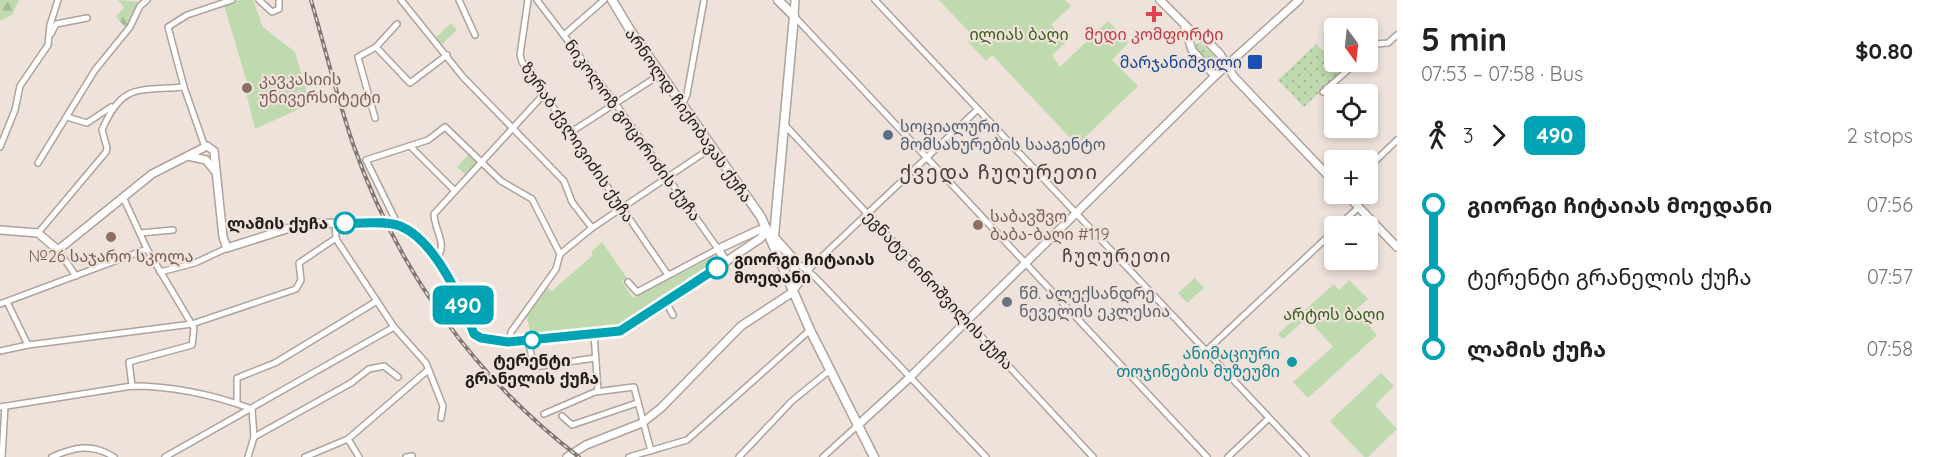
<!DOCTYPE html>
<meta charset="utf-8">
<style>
:root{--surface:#fff;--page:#f6f6f6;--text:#202124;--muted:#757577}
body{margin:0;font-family:Quicksand,"Noto Sans Georgian",sans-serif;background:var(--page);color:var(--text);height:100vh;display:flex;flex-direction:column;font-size:22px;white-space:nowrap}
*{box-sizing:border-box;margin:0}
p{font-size:20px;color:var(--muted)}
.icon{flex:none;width:33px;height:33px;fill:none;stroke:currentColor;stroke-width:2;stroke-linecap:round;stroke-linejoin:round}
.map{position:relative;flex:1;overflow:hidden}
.drawer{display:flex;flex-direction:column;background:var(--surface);width:540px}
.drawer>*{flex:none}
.badge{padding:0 12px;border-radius:9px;font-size:21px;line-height:39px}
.needle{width:39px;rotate:165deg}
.controls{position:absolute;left:1324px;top:18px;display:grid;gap:12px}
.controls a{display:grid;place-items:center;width:54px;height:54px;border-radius:6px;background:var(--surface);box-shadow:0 3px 9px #0003;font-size:30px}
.map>.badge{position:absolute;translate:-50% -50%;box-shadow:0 0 0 3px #fff}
.legs{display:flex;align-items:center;gap:9px;height:66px;padding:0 24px;font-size:20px}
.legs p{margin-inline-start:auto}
.head{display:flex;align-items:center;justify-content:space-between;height:102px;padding:0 24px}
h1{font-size:33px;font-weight:700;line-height:45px}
ul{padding:0 24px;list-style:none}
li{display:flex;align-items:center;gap:21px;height:72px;font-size:22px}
li i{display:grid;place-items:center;width:9px;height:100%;margin:0 8px;background:currentColor}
li i::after{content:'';width:15px;height:15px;margin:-8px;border:4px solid;border-radius:50%;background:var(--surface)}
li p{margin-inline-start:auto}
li:first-child i{background:linear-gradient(#0000 50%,currentColor 0)}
li:last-child i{background:linear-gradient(currentColor 50%,#0000 0)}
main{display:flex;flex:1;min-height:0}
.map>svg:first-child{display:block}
.grass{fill:url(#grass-dots)}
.forest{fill:url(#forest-firs)}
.green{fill:#bfdaaf}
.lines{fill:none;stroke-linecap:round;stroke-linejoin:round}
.street-casing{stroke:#aea39b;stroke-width:8}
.secondary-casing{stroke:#aea39b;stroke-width:10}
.primary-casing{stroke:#aea39b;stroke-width:11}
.street{stroke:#fff;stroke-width:5}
.secondary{stroke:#fff;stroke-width:7}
.primary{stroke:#fff;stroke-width:8}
.rail-casing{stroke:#7f7772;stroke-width:4}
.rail{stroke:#eee2da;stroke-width:1.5;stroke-dasharray:4.5;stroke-linecap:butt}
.secondary-bridge-casing{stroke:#aea39b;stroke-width:10;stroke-linecap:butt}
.secondary-bridge{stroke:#fff;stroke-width:7}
.line-1-casing{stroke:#fff;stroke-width:14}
.line-1{stroke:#00a3b4;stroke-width:9}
.health-dot{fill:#e0444e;stroke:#eee2da;stroke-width:2}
.transit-dot{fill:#1a4fb4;stroke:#eee2da;stroke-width:2}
.education-dot{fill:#8d6e63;stroke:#eee2da;stroke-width:2}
.service-dot{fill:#5c6f8a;stroke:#eee2da;stroke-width:2}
.stop-1-dot{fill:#fff;stroke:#00a3b4;stroke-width:3}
.worship-dot{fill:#6b7280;stroke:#eee2da;stroke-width:2}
.culture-dot{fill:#0f9aa8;stroke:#eee2da;stroke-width:2}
.labels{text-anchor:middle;stroke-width:4.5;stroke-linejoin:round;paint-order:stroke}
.park-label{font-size:16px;fill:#395c1c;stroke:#eee2da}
.health-label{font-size:16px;fill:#be3a42;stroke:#eee2da}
.transit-label{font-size:16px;fill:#164399;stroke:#eee2da;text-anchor:end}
.education-label{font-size:16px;fill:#785e54;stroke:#eee2da;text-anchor:start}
.street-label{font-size:16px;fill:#201c19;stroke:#eee2da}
.service-label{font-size:16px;fill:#4e5e75;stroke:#eee2da;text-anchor:start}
.stop-label{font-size:16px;font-weight:bold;fill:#201c19;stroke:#eee2da;text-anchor:end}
.worship-label{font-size:16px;fill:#5b616d;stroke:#eee2da;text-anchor:start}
.culture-label{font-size:16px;fill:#0d838f;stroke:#eee2da;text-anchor:end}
.neighbourhood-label{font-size:18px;letter-spacing:1.5px;fill:#473e37;stroke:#eee2da}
.quarter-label{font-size:20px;letter-spacing:1.5px;fill:#473e37;stroke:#eee2da}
</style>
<main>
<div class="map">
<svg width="1397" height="457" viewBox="0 0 1397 457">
<defs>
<pattern id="grass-dots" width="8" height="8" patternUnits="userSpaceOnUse" patternTransform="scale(1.5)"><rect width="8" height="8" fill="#bfdaaf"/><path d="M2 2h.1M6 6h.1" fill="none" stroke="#a4ba96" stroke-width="1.8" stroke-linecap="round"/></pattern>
<pattern id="forest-firs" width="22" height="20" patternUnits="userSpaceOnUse" patternTransform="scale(1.5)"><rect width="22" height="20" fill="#bfdaaf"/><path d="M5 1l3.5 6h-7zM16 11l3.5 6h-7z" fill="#a4ba96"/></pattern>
</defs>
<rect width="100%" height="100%" fill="#eee2da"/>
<g class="grass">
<polygon points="1199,42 1216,57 1217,63 1209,64 1196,51 1196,45"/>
<polygon points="1316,44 1342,71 1304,107 1278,80"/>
</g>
<g class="forest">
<polygon points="0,0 19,0 12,15 0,21"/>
<polygon points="118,0 140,2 126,28 116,17 124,7"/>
</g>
<g class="green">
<polygon points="239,0 253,0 263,27 295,52 310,104 255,129 245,88 248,86 224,5"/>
<polygon points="939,0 1065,0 1071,6 1051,25 1067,41 1052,55 1060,67 1108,21 1129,42 1112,60 1138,86 1077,145 992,55 986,61 968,42 973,36"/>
<polygon points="451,23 457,30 441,45 435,38"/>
<polygon points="469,154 479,163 467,176 457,167"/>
<polygon points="602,242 627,278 622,282 633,298 717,255 721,262 616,327 531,335 526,314 545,286 552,291 593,255 591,252"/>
<polygon points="1195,278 1204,288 1187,303 1178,293"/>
<polygon points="1349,280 1368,299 1356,310 1377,335 1308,398 1293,382 1333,347 1307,318 1283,339 1278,334 1334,284 1339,290"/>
<polygon points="1381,373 1394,386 1375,405 1397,429 1368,457 1364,457 1330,421"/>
</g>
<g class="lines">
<defs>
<g id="street">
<polyline points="259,0 272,12 279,9 279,0"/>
<polyline points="401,0 463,77 564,181 572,202 592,228"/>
<polyline points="459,0 475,35"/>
<polyline points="528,0 520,55 522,62 668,275"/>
<polyline points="537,0 615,103 718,249 637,292 628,282"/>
<polyline points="875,0 1306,457"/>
<polyline points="794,16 1207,457"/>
<polyline points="397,24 376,47 410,83 447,55"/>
<polyline points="51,34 56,24 87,18"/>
<polyline points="564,35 604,0"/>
<polyline points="1368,51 1376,44 1388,43 1397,35"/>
<polyline points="1323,92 1357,62"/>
<polyline points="682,106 687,94 704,0"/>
<polyline points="67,117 87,123 111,107"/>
<polyline points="375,118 358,57 376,47"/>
<polyline points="784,124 1093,457"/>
<polyline points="571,132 661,74"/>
<polyline points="410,146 455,191"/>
<polyline points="0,147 15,110 20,86 48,45 50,25 58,0"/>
<polyline points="205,147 184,87 168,27 187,15 232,0"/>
<polyline points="38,163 95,70 130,27 140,6 147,0"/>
<polyline points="1368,168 1397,140"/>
<polyline points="123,197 147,249 194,328 192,345 129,362 132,386"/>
<polyline points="335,223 336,239 394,327 426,363 443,406 441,418"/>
<polyline points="398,225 366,160 428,140 445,127 501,181 532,199 560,254"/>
<polyline points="1338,226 1359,207"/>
<path d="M38,233L106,152L107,148L102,130C122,83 137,91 184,87"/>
<polyline points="140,233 173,230"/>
<polyline points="58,250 76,276"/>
<polyline points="560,254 592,228 711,148"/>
<path d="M436,259C449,245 434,230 434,214L544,94"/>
<polyline points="795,261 815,277 986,457"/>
<polyline points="160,272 195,263 227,248"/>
<polyline points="794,291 811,267 978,109"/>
<polyline points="7,302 28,345"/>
<polyline points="666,302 673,315"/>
<polyline points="0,304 147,249"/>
<polyline points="594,334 598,391"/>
<polyline points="528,340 534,367 595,358"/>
<polyline points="509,342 511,332 556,269 560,254"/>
<polyline points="0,351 28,345 192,324 296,289 301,280 299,263 336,238"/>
<polyline points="1205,352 1335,230"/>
<polyline points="237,403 237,378 275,363 377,301"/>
<path d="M0,407L132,386C171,386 214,395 252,409"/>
<polyline points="544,414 595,392 634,387 651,451"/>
<polyline points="562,416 572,425 637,403"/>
<polyline points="254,437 351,383 369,369 384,366 398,377"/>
<polyline points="348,439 359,457"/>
<polyline points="2,457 5,406"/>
<path d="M52,457C74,447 92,443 114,457"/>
<polyline points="165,457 394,327"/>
<polyline points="248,457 254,437 252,409"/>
<polyline points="305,457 348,439 428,370"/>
<polyline points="406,457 412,456"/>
<polyline points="629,457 687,440 810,330"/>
<polyline points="739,457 792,401 830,370"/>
<polyline points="823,457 857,426"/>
<polyline points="1228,457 1269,418"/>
</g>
<g id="secondary">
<polyline points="1160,0 1192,32 1205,39 1220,54 1234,77 1335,183"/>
<polyline points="794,16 795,0"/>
<polyline points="1185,28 1192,50 1215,76"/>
<polyline points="188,156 206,160 215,171"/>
<polyline points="1346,194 1397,247"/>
<path d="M394,224C429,231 463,304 474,334L481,338L509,342L625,329L761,238L767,229"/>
<polyline points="0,230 38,233 58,250 152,174 207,146 214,151 223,237 227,248 296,226 316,223 368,224"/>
<polyline points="726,262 718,249 759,230 767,229"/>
<polyline points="857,426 906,381 1215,76 1299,0"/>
<polyline points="567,457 586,445 642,423 661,408 741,326 793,292"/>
</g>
<g id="primary">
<polyline points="612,0 630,30 761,217 810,330 874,457"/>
<polyline points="771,234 795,261 793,292"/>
<polyline points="774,236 794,16 778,0"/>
</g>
</defs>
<use href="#street" class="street-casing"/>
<use href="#secondary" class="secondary-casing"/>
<use href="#primary" class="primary-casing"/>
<use href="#street" class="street"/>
<use href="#secondary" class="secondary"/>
<use href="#primary" class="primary"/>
<defs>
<path id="rail" d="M311,0C325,48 337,97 353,144C397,269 474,377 579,457"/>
</defs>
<use href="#rail" class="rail-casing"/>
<use href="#rail" class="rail"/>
<defs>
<polyline id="secondary-bridge" points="368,224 394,224"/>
</defs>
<use href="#secondary-bridge" class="secondary-bridge-casing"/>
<use href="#secondary-bridge" class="secondary-bridge"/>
</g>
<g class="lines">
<defs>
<path id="line-1" d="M345,223C361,224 385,220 400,226C435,240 462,301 474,334L481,338L508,342L620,331L717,268"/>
</defs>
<use href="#line-1" class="line-1-casing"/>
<use href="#line-1" class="line-1"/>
</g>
<path class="health-dot" d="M1151 5h6v6h6v6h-6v6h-6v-6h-6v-6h6z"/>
<rect class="transit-dot" x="1247" y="54" width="16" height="16" rx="3"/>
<g class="education-dot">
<circle cx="247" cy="88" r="6"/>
<circle cx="978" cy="225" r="6"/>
<circle cx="111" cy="237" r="6"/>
</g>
<circle class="service-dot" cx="888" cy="135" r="6"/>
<g class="stop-1-dot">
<circle cx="345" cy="223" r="10"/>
<circle cx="717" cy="268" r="10"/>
<circle cx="532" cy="340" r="8"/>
</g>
<circle class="worship-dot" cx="1007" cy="302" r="6"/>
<circle class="culture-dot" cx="1292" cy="362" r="6"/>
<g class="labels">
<g class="park-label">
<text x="1019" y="40">ილიას ბაღი</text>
<text x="1334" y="320">არტოს ბაღი</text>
</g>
<g class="health-label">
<text x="1154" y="40">მედი კომფორტი</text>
</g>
<g class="transit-label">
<text x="1242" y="68">მარჯანიშვილი</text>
</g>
<g class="education-label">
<text x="259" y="85">კავკასიის<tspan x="259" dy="18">უნივერსიტეტი</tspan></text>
<text x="990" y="222">საბავშვო<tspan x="990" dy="18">ბაბა-ბაღი #119</tspan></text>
<text x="111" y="262" text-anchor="middle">№26 საჯარო სკოლა</text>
</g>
<g class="street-label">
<text transform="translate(689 115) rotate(55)" y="6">არნოლდ ჩიქობავას ქუჩა</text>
<text transform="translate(633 130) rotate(54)" y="6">ნიკოლოზ გოცირიძის ქუჩა</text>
<text transform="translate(578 142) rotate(56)" y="6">ზურაბ ქვლივიძის ქუჩა</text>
<text transform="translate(939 290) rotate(47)" y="6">ეგნატე ნინოშვილის ქუჩა</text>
</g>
<g class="service-label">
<text x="900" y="132">სოციალური<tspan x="900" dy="18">მომსახურების სააგენტო</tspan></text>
</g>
<g class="stop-label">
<text x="328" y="229">ლამის ქუჩა</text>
<text x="734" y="265" text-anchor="start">გიორგი ჩიტაიას<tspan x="734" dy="18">მოედანი</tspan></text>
<text x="532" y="366" text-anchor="middle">ტერენტი<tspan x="532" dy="18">გრანელის ქუჩა</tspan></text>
</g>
<g class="worship-label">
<text x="1019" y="299">წმ. ალექსანდრე<tspan x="1019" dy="18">ნეველის ეკლესია</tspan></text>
</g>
<g class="culture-label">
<text x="1280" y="359">ანიმაციური<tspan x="1280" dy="18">თოჯინების მუზეუმი</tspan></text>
</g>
<g class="neighbourhood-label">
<text x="1117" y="262">ჩუღურეთი</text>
</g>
<g class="quarter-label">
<text x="999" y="179">ქვედა ჩუღურეთი</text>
</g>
</g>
</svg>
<div class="controls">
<a><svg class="needle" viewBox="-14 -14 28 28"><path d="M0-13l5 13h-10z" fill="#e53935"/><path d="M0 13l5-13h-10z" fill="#757577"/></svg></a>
<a><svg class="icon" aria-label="locate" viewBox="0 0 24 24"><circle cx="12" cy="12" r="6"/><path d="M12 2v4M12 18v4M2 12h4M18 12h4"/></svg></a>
<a>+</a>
<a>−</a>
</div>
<b class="badge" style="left:463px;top:305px;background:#00a3b4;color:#fff">490</b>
</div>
<section class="drawer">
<div class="head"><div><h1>5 min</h1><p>07:53 – 07:58 · Bus</p></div><b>$0.80</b></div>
<div class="legs"><svg class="icon" aria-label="walk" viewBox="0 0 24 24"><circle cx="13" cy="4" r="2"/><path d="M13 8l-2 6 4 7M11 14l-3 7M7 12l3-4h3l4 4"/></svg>3<svg class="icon" aria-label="forward" viewBox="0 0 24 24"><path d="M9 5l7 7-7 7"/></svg><b class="badge" style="background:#00a3b4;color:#fff">490</b><p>2 stops</p></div>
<ul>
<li><i style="color:#00a3b4"></i><b>გიორგი ჩიტაიას მოედანი</b><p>07:56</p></li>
<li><i style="color:#00a3b4"></i><span>ტერენტი გრანელის ქუჩა</span><p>07:57</p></li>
<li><i style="color:#00a3b4"></i><b>ლამის ქუჩა</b><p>07:58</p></li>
</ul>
</section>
</main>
